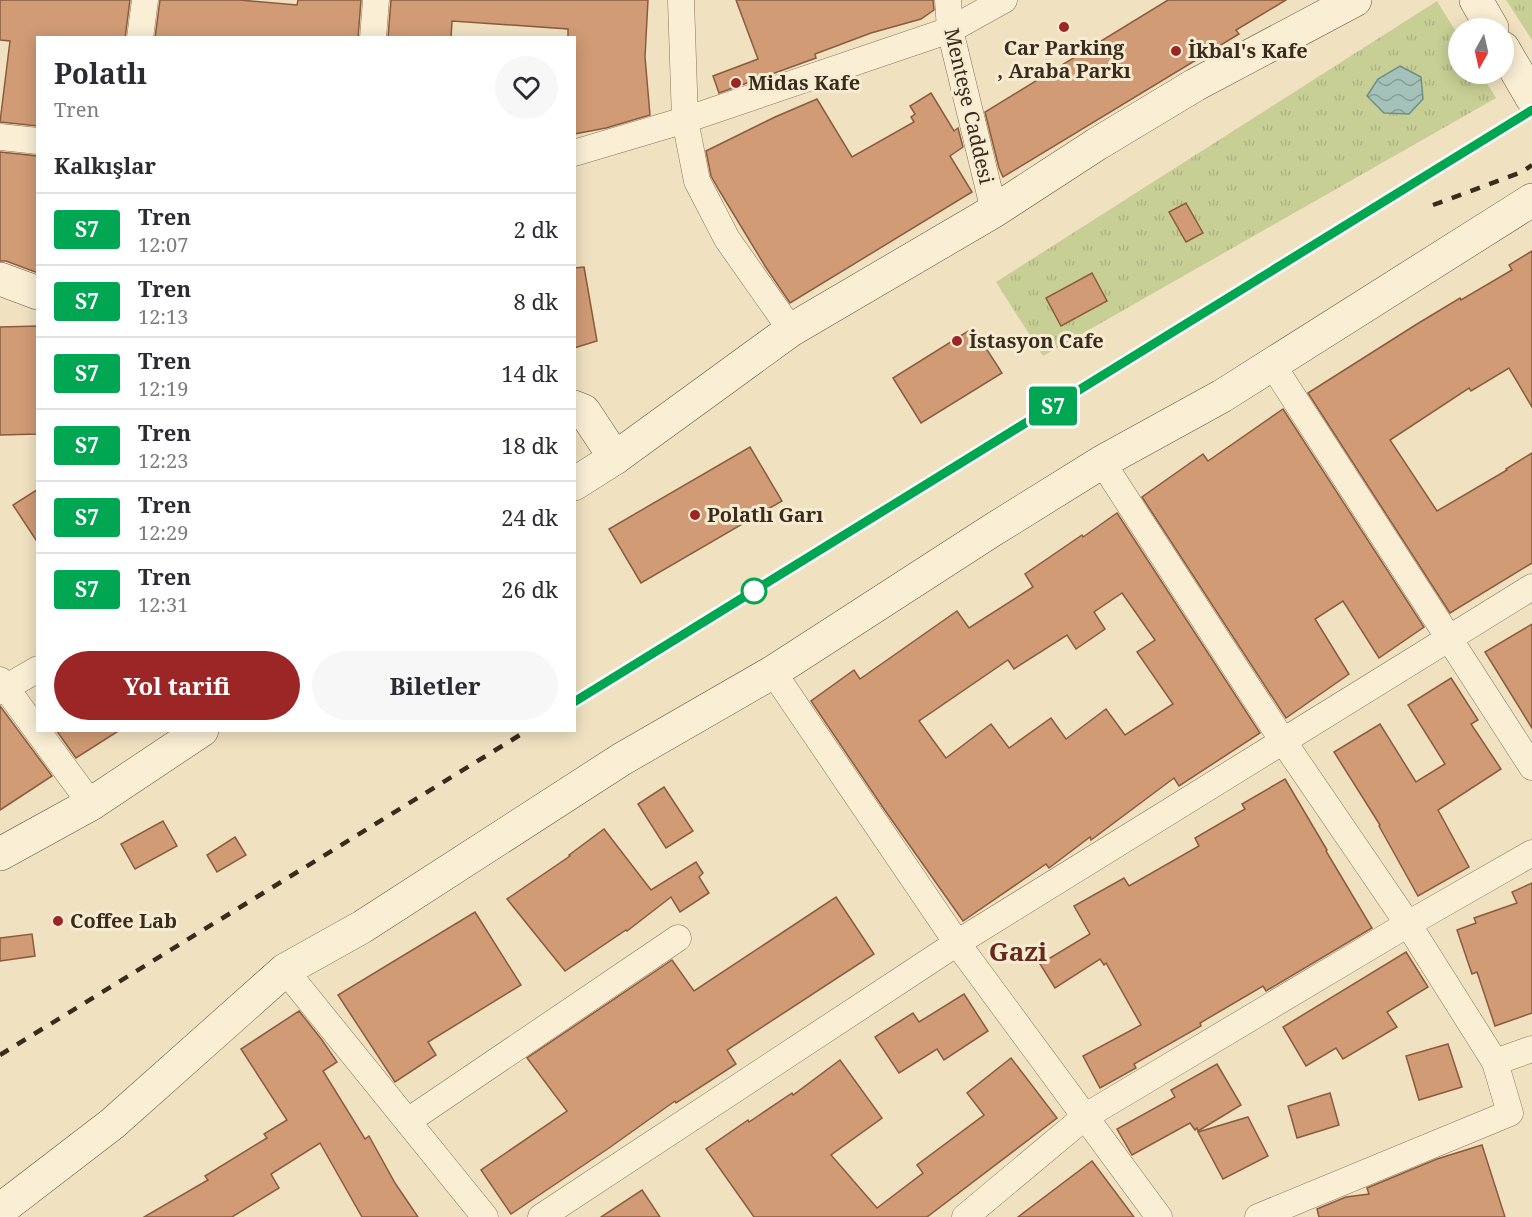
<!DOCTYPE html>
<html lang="tr">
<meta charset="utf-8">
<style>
:root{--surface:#fff;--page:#f7f7f7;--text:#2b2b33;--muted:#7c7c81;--line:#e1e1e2;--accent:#9c2526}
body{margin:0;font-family:"Noto Serif",serif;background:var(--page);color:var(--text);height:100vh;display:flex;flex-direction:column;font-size:22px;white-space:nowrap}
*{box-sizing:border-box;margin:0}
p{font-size:20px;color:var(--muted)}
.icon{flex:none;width:33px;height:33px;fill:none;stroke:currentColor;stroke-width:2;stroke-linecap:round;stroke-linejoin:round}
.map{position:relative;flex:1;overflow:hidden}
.details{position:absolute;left:36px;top:36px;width:540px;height:696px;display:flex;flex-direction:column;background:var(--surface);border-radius:0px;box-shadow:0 3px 15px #0003}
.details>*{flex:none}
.badge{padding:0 12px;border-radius:4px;font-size:21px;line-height:39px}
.needle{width:39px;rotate:188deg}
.tools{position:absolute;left:1448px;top:18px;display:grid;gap:12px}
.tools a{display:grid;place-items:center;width:66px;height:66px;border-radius:50%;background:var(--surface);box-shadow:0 3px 15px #0003;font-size:30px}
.map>.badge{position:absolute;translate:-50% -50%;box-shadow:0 0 0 3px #fff}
h2{padding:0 18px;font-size:22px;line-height:54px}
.round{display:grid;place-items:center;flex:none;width:63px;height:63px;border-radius:32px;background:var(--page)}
.head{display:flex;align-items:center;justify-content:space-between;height:102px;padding:0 18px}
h1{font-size:28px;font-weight:700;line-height:45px}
.primary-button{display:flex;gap:12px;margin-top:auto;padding:12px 18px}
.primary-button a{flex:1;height:69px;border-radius:36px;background:var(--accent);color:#fff;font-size:24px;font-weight:700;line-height:69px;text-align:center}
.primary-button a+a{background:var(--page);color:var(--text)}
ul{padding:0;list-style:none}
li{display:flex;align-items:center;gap:18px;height:72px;padding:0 18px;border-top:2px solid var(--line)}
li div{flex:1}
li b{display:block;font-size:22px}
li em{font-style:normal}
li .badge{min-width:66px;font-weight:700;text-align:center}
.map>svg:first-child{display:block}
.park{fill:url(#park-tufts)}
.water{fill:url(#water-waves);stroke:#6b9187;stroke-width:1.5}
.building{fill:#d09b75;stroke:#8b5c3c;stroke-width:1.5;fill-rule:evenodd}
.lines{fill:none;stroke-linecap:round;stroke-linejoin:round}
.street-casing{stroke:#8a7358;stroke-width:27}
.secondary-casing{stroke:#6c543b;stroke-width:34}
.street{stroke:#faefd5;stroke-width:26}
.secondary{stroke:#faefd5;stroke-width:33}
.rail{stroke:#392b1d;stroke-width:4.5;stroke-dasharray:10 10;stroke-linecap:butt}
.line-casing{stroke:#fff;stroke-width:14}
.line{stroke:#00a651;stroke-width:9}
.poi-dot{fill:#9c2526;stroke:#f7ecd1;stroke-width:2}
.stop-dot{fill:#fff;stroke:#00a651;stroke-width:3}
.labels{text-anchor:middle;stroke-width:6;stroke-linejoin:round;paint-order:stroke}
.poi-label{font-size:20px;font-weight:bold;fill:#392b1d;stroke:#f7ecd1;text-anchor:start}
.street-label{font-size:20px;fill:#392b1d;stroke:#f7ecd1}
.district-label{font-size:26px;font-weight:bold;fill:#682a1a;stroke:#f7ecd1}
</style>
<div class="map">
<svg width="1532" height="1217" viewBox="0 0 1532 1217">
<defs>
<pattern id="park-tufts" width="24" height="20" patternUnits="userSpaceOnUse" patternTransform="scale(1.5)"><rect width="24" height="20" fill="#c8cf95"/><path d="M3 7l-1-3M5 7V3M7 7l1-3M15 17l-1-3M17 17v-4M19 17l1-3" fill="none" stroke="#adb280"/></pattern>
<pattern id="water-waves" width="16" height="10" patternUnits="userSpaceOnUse" patternTransform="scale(1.5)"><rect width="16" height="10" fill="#a4c2b9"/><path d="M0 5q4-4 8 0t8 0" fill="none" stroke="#879e96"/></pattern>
</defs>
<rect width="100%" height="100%" fill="#f0e2c1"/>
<g class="park">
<polygon points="1506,0 1532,0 1532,40"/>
<polygon points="1437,1 1458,35 1458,74 1481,74 1496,98 1043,356 996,282"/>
</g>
<polygon class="water" points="1400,66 1421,77 1423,99 1409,114 1384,113 1367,96 1378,79"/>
<g class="building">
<polygon points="0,0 130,0 125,38 38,38 38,126 0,122 10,41 0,40"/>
<polygon points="160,0 240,0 297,5 298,0 361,0 358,38 155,38"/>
<polygon points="391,0 648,0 645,57 650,115 606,128 574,134 574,38 568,38 568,29 452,21 451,38 388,38"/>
<polygon points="736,0 933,0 934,10 921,19 871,33 815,54 816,58 772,74 719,93 713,76 758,59"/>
<polygon points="1168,0 1286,0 1236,30 1239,34 1003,177 999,168 985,112"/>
<polygon points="931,93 954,131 958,128 963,147 950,156 972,192 790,303 765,266 719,190 711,176 706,151 775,117 817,99 852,157 914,122 911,117 915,114 910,106"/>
<polygon points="0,152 38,156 38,273 6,261 0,261"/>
<polygon points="1186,203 1203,233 1186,242 1169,212"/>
<polygon points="1532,251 1532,407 1509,368 1471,391 1469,388 1390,440 1437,511 1507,470 1506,469 1532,453 1532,563 1450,613 1308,393 1417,324 1460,298 1461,300 1512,270 1509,265"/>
<polygon points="584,267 597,341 574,348 574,268"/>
<polygon points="1092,273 1107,301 1061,326 1046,298"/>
<polygon points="38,326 38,434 0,435 0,327"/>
<polygon points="973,328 1002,373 921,423 893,378"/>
<polygon points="1283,409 1424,627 1379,658 1343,601 1315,619 1349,674 1286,718 1142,497 1203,454 1208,461"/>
<polygon points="750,447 782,501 641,583 609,529"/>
<polygon points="38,489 38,543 13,505"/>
<path d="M1117,513L1260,733L1179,786L1174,778L1091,840L1090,837L1049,868L1046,864L963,921L884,809L811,701L854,670L860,679L957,611L969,628L1033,587L1025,574L1082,535L1083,537ZM1122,593L1155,640L1137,652L1173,704L1125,735L1106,709L1066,739L1051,718L1009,748L991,724L946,758L919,721L1008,660L1014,669L1067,635L1076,649L1105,629L1094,612Z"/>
<polygon points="1532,624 1532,728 1485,652"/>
<polygon points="1451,678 1478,720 1471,724 1501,769 1438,810 1469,867 1418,896 1379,826 1380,825 1334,752 1380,724 1416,782 1445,764 1408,705"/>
<polygon points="0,706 52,776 0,810"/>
<polygon points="56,730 120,730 76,758"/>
<polygon points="1285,779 1327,850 1326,851 1372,928 1266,991 1263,986 1200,1023 1201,1026 1134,1064 1136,1068 1100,1088 1083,1056 1141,1025 1106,963 1104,965 1100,959 1055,988 1040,964 1090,934 1074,906 1124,878 1129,886 1199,846 1195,838 1245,809 1242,804"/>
<polygon points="664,787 693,831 666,848 638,804"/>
<polygon points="163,821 177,846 135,869 121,844"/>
<polygon points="604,829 651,890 696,862 703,873 699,877 709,893 680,912 671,897 627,931 626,930 565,971 507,899 570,856 569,855"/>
<polygon points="235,837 246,855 217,872 207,855"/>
<polygon points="1532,883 1532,1013 1495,1026 1477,972 1472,974 1457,930 1476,923 1474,918 1517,903 1512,892"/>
<polygon points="836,897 874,954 727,1050 736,1064 676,1103 675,1101 609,1148 511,1214 481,1170 567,1111 527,1058 672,960 694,991"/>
<polygon points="475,912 521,985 428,1042 436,1055 395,1082 338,995"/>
<polygon points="32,934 35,956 0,961 0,938"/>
<polygon points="1406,952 1428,987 1387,1012 1397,1027 1343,1059 1336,1048 1306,1066 1283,1027"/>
<polygon points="964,994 988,1031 944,1060 937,1049 899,1073 875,1037 913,1013 919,1022"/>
<polygon points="299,1011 322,1040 337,1062 323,1071 365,1139 369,1136 395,1183 418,1217 362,1217 320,1143 271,1174 279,1188 232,1217 144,1217 208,1180 205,1176 267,1138 264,1134 287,1120 241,1049"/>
<polygon points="1448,1044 1462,1087 1419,1100 1406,1056"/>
<polygon points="1011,1058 1057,1118 927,1217 754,1217 706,1149 748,1120 749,1122 792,1093 793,1095 840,1060 882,1118 831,1155 877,1208 923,1173 917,1165 984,1115 967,1093"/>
<polygon points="1217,1064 1241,1105 1198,1131 1197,1128 1195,1130 1190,1123 1132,1155 1117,1129 1175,1097 1171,1090"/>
<polygon points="1330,1093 1339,1125 1297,1138 1288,1106"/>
<polygon points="1248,1117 1268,1156 1223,1179 1198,1132"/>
<polygon points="1482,1145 1505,1217 1319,1217 1317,1209 1346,1197 1369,1194 1367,1188 1437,1159"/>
<polygon points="1092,1161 1134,1217 1018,1217"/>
<polygon points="642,1190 660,1217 601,1217"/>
</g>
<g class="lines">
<defs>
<g id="street">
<polyline points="681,0 685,120 697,181 727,239 791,330"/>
<polyline points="948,0 950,30 994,211"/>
<polyline points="140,38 145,0"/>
<polyline points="373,38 376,0"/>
<polyline points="0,137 38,141"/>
<polyline points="574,153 685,120 950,30 1004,0"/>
<polyline points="1272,364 1532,767"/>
<polyline points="1102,462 1283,741 1408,924 1495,1062"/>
<polyline points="773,672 957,943 1159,1217"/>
<polyline points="0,680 91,804"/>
<polyline points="0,691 38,669"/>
<polyline points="285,970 485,1217"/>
<polyline points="408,1121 678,938"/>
<polyline points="541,1217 957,943 1532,587"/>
<polyline points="965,1217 1086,1116 1408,924 1532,853"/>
<polyline points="1258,1217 1510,1113 1495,1062 1532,1049"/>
</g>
<g id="secondary">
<polyline points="1476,0 1492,28"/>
<polyline points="1503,48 1532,98"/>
<polyline points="0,279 38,293"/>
<polyline points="574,407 584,411 615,458"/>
<polyline points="574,484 615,458 791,330 994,211 1097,144 1195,85 1355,0"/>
<polyline points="0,854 91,804 202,730"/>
<polyline points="0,1210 112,1124 285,970 362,927 622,759 773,672 991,531 1102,462 1222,396 1532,200"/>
</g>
</defs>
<use href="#street" class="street-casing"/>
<use href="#secondary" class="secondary-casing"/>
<use href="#street" class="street"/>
<use href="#secondary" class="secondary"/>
<g class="rail">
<polyline points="1433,205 1522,172 1532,165"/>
<polyline points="574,702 1532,110"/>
<polyline points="0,1055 528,730"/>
</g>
</g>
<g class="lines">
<defs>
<polyline id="line" points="574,702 1532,110"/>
</defs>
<use href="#line" class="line-casing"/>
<use href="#line" class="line"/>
</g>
<g class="poi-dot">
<circle cx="1064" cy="27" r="6"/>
<circle cx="1176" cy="51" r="6"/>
<circle cx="736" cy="83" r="6"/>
<circle cx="957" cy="341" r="6"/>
<circle cx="695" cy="515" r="6"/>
<circle cx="58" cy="921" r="6"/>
</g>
<circle class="stop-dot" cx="754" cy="591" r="12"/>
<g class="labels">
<g class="poi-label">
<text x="1064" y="55" text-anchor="middle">Car Parking<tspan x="1064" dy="23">, Araba Parkı</tspan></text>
<text x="1188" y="58">İkbal's Kafe</text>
<text x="748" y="90">Midas Kafe</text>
<text x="969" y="348">İstasyon Cafe</text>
<text x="707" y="522">Polatlı Garı</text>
<text x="70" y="928">Coffee Lab</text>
</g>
<g class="street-label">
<text transform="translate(969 106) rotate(77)" y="7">Menteşe Caddesi</text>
</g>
<g class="district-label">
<text x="1018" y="961">Gazi</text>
</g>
</g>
</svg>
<div class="tools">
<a><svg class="needle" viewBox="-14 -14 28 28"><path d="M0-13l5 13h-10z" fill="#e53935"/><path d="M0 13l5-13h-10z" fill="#7c7c81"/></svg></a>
</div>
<b class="badge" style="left:1053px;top:406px;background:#00a651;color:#fff">S7</b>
<section class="details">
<div class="head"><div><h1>Polatlı</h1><p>Tren</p></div><a class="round"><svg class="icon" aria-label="heart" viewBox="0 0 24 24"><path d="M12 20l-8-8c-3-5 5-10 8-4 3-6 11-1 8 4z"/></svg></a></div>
<h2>Kalkışlar</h2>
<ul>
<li><span class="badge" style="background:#00a651;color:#fff">S7</span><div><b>Tren</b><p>12:07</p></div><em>2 dk</em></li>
<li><span class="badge" style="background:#00a651;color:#fff">S7</span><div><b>Tren</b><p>12:13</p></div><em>8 dk</em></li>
<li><span class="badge" style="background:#00a651;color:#fff">S7</span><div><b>Tren</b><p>12:19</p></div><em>14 dk</em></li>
<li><span class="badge" style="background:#00a651;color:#fff">S7</span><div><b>Tren</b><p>12:23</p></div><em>18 dk</em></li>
<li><span class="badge" style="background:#00a651;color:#fff">S7</span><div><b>Tren</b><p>12:29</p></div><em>24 dk</em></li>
<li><span class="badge" style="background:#00a651;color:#fff">S7</span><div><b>Tren</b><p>12:31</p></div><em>26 dk</em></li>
</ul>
<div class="primary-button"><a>Yol tarifi</a><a>Biletler</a></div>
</section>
</div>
